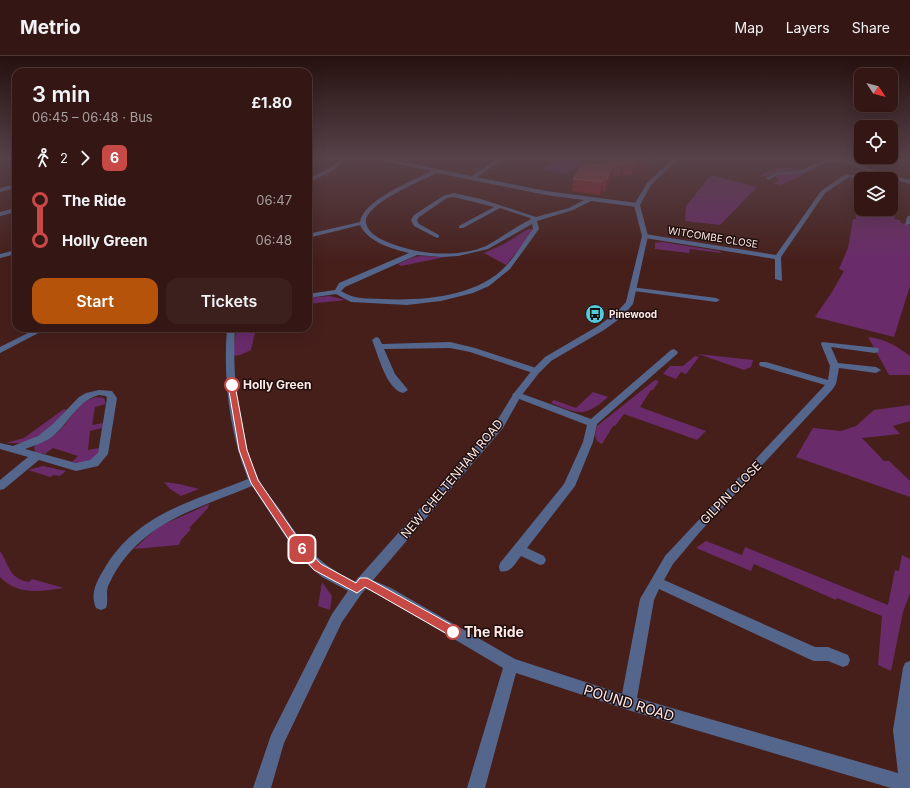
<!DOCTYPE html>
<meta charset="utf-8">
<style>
:root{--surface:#341714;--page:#3c201d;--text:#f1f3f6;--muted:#a99fa0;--line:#4e3634;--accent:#b45309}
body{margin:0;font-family:Inter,sans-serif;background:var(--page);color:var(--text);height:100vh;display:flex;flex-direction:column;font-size:15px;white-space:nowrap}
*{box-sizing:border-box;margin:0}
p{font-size:13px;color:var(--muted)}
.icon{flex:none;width:22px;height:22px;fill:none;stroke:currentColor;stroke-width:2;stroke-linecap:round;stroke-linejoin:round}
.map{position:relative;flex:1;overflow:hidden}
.side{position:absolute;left:12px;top:12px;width:300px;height:264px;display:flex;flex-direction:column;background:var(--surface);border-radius:12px;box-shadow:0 4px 16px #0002,0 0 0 1px var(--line)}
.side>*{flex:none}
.badge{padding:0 8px;border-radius:6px;font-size:14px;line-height:26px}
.needle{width:26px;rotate:126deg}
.tools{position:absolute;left:854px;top:12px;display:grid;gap:8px}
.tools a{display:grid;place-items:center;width:44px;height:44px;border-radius:8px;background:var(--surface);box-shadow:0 4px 16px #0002,0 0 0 1px var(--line);font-size:20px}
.map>.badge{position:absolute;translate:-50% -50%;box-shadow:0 0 0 2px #fff}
.legs{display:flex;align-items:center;gap:6px;height:44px;padding:0 20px;font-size:13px}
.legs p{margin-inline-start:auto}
.headline{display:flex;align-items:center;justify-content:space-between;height:68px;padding:0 20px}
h1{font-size:22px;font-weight:600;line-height:30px}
.button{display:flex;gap:8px;margin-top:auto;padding:8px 20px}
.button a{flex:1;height:46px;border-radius:12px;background:var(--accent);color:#fff;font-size:16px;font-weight:600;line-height:46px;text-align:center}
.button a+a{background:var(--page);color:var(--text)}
ul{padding:0 20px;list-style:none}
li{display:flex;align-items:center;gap:14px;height:40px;font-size:15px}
li i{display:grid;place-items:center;width:6px;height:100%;margin:0 5px;background:currentColor}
li i::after{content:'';width:10px;height:10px;margin:-5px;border:3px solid;border-radius:50%;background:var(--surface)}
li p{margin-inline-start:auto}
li:first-child i{background:linear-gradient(#0000 50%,currentColor 0)}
li:last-child i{background:linear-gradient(currentColor 50%,#0000 0)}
header{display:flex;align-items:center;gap:24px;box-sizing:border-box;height:56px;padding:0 20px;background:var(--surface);border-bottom:1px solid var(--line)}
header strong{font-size:19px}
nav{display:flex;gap:22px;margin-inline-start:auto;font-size:14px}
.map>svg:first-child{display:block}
.green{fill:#6a2b6a}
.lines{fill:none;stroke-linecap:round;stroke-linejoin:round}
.minor{fill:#55668d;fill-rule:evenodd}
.tertiary{fill:#55668d;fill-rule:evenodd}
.wall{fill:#8c2021}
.shaded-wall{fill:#6b1716}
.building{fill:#983636;stroke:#a85252}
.line-1{fill:#c64945;stroke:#fff}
.stop-1-dot{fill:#fff;stroke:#c64945;stroke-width:2}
.labels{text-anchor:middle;stroke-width:3;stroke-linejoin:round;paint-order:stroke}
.far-street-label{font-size:10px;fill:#ffe9e6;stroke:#200f0d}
.far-poi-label{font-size:10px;font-weight:bold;fill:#ffe9e6;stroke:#200f0d;text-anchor:start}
.stop-label{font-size:12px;font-weight:bold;fill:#ffe9e6;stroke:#200f0d;text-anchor:start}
.street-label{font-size:12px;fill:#ffe9e6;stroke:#200f0d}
.near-stop-label{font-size:14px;font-weight:bold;fill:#ffe9e6;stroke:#200f0d;text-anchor:start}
.near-street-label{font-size:14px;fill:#ffe9e6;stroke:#200f0d}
</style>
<header>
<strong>Metrio</strong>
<nav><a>Map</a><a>Layers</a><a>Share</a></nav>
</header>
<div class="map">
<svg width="910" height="732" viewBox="0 0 910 732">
<rect width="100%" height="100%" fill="#461f1b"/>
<g class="green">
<polygon points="564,102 585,108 563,117 541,113"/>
<polygon points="815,111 817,112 781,129 773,127 779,124 775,121 778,119 799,117"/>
<polygon points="778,112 803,113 759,121 764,117"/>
<polygon points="858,113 886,123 861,123 861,126 848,123 856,123 861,120 851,117"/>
<polygon points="711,119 757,131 720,169 685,165 686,150"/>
<polygon points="855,152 895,160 894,163 900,164 901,167 910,169 910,230 894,281 815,261 832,236 844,215 839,213 848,192 853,163 856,163"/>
<polygon points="528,173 532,173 533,176 506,209 484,197 504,188"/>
<polygon points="662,186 719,195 722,197 690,193 689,197 655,193 655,187"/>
<polygon points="421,200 445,201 401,210 398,208 414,201"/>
<polygon points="329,240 346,244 308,248 308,242"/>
<polygon points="236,272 256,272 251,294 240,299 233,300"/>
<path d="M868,281C886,283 896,290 910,300V319H889Z"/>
<polygon points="698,298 753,304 751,311 744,314"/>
<polygon points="695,300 699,301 686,318 681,316 676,323 663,318 670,310 683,310"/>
<polygon points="655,324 659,325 653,334 651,334 640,351 706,375 697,384 624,358 615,370 613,370 602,388 597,385 595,379 597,370"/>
<path d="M593,336L608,341C584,362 579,358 551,347L554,344L576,352Z"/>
<path d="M96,341L104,342L106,348L95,351L92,369L103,367L102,372L90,375L88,394L99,392L98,399C90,405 81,409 72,406L78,400L53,392L45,398L35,396L34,391L36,389C44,385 53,381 59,375C73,362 74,348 96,341Z"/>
<polygon points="910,349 910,365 893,370 900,378 862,382 884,405 889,405 910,425 910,441 796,401 813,372 841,375 856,370 874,354"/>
<polygon points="64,353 66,354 48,376 23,387 6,387 24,382"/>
<polygon points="43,410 66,415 60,420 54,419 50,421 28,414"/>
<polygon points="164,426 179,428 199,433 181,440 170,433"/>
<polygon points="209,448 208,452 189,472 191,473 181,484 179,489 134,493 158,471"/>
<polygon points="706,485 742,499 745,491 888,549 895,514 899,515 902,499 910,503 910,537 903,556 891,615 878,609 882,560 837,542 836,544 754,508 751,515 696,492"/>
<path d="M0,495C10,510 8,522 29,526L32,523L64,532C41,535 18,540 0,521Z"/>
<polygon points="322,526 332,540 330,554 318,550"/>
</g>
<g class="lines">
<g class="minor">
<polygon points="341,102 347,102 334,114 308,127 308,123 330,112"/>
<path d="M371,102H383L472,120L499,102H505L477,121L546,135L637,147L640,149L637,151L591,145L573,154L537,165L539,173L510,213L489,230L473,237L441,245L407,249L351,246L336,238L308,242V238L335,234L339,227L409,197C392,193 368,186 360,169L308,182V178L360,166C363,144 413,125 431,115ZM437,117L546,139L584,144L569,152L536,161L481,143L454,137L443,140L414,159L411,164L414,170L437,182L439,181V179L419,168L417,164L419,161L447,142L454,141L494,151L459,170V172H463L500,152L530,162L531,163C515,171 501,182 486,190C456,203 414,198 385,185C376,181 365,174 366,163C373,144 419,126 437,117ZM532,168L533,173C524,185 516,199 506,210C477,241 422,245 382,243C366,242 356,244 341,235L345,231L417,199L442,201L458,200L488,193Z"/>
<polygon points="834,102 842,102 876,115 910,124 910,128 872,117 841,105 825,107 803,117 777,119 769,124 766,122 774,117 802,114 822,105"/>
<polygon points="846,118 857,120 854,122 849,121 825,137 781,201 782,225 775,223 775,203 645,182 642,180 645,178 776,199 821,135"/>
<polygon points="16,128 16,132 0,136 0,132"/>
<polygon points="16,152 16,156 0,160 0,156"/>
<polygon points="910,159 910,168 905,169 907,161"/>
<polygon points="16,194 16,198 0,202 0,198"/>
<polygon points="631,231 716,242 720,244 716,246 634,235 630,233"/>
<polygon points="38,272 48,272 0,297 0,291"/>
<path d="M227,272H235C232,320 238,380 259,424C265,436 276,447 283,458C305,492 321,510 358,527L356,525L358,521L363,520L391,532L515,603L622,638L640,543L665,500L825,329L760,310L759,308L760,306H766L828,324L830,310L821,288L822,286L878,292L879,294L878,296L875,297L831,291L838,307L876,311L881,314L876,317L839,312L836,328L832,334L699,477L673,508L664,524L815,591H828L848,599L850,604L848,609L843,611L828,605H814L809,603L659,533L654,544L637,642L898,717L893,674L903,612L905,607L910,605V732H891L628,654L516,617L485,732H467L503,612L381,540L362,531L364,533L362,537L357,538L352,537L322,521L306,507L289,486L252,430C194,454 138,467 109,528C105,535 109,544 106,552L101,554L96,552C90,539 96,526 103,515C135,458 191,446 248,423C229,376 223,322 227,272Z"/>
<path d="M376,281L379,282L382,288L450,286L475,292L539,313L541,315L536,318L470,296L450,292L384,293L395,318L408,334L403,337C386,333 378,298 372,284Z"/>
<path d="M674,293L678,296L677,298L597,368L593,386L575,430L527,492L544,500L546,504L544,508L540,509L521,500C515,507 511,518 500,515L499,511L500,507L564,428L583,386L587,369L514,341L512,339L514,337H520L591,363L671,294Z"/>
<path d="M99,334L112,335L117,342L108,398L98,410L76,415L39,404L4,433L0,434V424L28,401L0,393V387L13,390L38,380L53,368L79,341L86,337ZM99,339L106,340L107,342L98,397L90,404L76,407L25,393C34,390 45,386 53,380C69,367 77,345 99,339Z"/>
</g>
<polygon class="tertiary" points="674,102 679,102 651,129 640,149 648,180 633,248 622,261 604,274 551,305 539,317 521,340 503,372 362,537 342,566 284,687 271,732 253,732 271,679 332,558 352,529 495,368 514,337 533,313 545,301 598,270 616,257 626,246 642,180 634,149 647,127"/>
</g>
<polygon class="wall" points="659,102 643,116 634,117 631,120 623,118 619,121 613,120 605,136 602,135 600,139 572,135 573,123 599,109"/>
<g class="shaded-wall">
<polygon points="647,102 659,102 643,116 634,117 631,120 633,108 636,105"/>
<polygon points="625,106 623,118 619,121 621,110"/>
<polygon points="614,108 613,120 605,136 607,123"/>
<polygon points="603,123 602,135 600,139 602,126"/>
</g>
<polygon class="building" points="609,102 647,102 645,104 636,105 633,108 625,106 621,110 614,108 607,123 603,123 602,126 573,123 581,111 586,107 599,109"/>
<linearGradient id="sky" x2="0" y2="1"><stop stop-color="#26110f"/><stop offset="0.5" stop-color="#57424a"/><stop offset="1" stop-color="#57424a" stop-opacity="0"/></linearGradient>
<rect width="910" height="205" fill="url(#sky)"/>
<polygon class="line-1" points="232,327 235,329 247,394 258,424 300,485 321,508 356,527 360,522 367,522 457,572 459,576 457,579 453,581 449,579 365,531 357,537 314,514 293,490 251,427 239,394 228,329"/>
<defs>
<symbol id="bus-disc" viewBox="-11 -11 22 22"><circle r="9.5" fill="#53cbda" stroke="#200f0d"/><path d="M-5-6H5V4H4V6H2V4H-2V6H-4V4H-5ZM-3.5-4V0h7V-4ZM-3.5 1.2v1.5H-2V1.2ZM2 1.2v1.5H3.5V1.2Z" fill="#111"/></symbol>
</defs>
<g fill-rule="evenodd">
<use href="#bus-disc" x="584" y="247" width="22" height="22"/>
</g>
<g class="stop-1-dot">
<circle cx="232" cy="329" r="7"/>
<circle cx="453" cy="576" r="7"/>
</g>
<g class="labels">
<g class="far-street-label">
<text transform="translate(713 181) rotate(9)" y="4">WITCOMBE CLOSE</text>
</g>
<g class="far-poi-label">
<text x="609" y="262">Pinewood</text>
</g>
<g class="stop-label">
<text x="243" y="333">Holly Green</text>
</g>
<g class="street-label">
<text transform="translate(452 423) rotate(-50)" y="4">NEW CHELTENHAM ROAD</text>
<text transform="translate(731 437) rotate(-46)" y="4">GILPIN CLOSE</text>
</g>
<g class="near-stop-label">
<text x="464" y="581">The Ride</text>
</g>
<g class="near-street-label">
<text transform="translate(629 647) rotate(17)" y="5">POUND ROAD</text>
</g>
</g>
</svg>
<div class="tools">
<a><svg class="needle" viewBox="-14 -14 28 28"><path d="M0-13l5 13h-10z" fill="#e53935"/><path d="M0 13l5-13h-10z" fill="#a99fa0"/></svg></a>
<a><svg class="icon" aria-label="locate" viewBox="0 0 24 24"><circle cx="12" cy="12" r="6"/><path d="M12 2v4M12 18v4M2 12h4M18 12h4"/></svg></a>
<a><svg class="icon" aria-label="layers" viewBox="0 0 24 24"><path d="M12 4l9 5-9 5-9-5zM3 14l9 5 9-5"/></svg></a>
</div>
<b class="badge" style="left:302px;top:493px;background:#c64945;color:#fff">6</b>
<section class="side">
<div class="headline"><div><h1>3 min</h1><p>06:45 – 06:48 · Bus</p></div><b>£1.80</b></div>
<div class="legs"><svg class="icon" aria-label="walk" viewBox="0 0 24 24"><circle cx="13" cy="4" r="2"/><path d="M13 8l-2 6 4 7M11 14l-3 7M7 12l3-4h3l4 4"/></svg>2<svg class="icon" aria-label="forward" viewBox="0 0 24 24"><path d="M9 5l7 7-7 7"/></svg><b class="badge" style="background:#c64945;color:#fff">6</b></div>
<ul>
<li><i style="color:#c64945"></i><b>The Ride</b><p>06:47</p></li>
<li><i style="color:#c64945"></i><b>Holly Green</b><p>06:48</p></li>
</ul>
<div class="button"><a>Start</a><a>Tickets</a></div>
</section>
</div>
